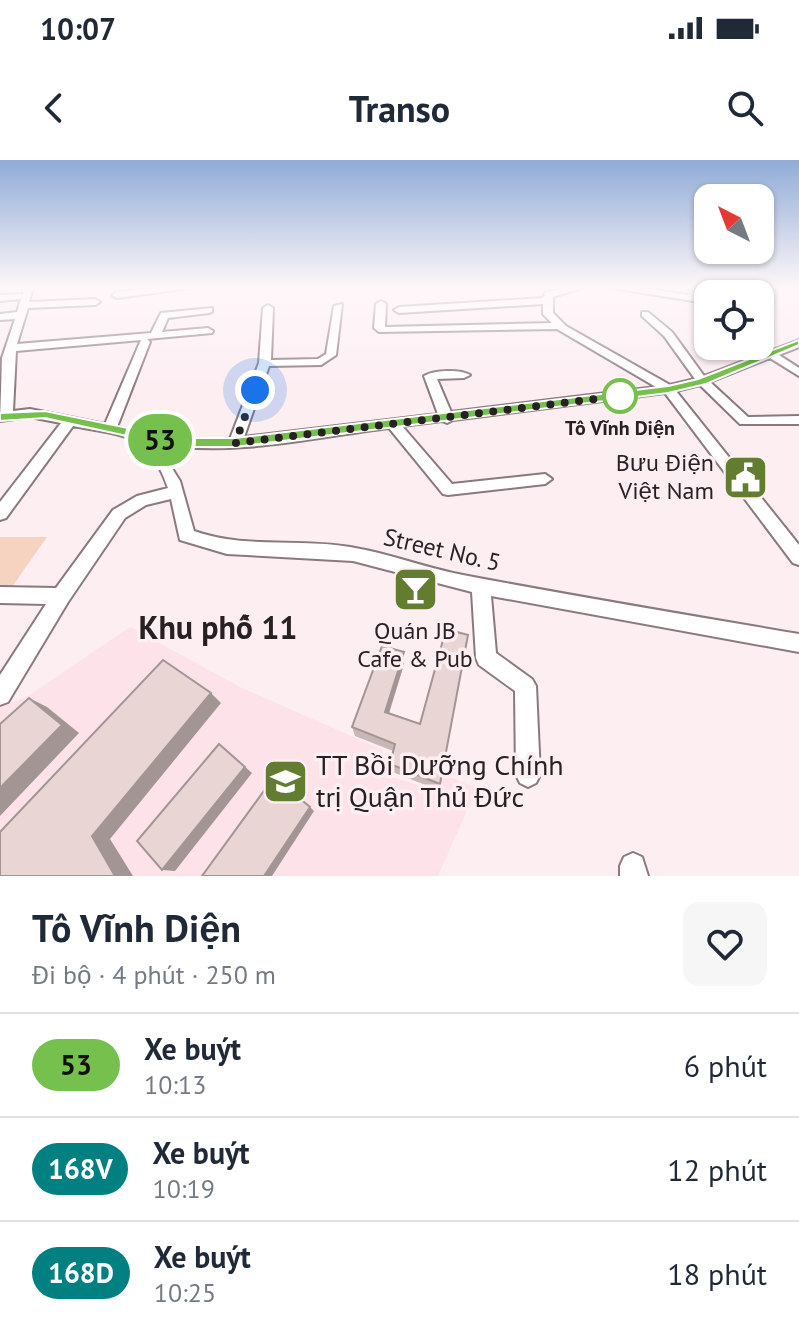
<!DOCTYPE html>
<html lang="vi">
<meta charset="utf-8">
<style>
:root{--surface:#fff;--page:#f6f6f7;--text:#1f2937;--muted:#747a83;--line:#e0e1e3}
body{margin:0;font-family:"PT Sans",sans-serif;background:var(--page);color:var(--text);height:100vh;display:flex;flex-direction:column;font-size:30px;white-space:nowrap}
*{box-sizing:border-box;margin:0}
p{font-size:26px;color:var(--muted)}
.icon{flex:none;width:44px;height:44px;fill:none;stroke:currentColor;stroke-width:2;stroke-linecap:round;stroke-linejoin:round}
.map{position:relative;height:716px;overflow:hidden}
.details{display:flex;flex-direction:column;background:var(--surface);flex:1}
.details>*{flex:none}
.badge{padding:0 16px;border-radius:26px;font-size:28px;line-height:52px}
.needle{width:52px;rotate:318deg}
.buttons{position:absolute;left:694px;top:24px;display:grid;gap:16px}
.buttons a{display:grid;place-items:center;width:80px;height:80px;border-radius:16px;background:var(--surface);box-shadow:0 2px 6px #0004;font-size:40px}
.you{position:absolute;width:40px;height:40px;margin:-20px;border:6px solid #fff;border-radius:50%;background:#1a73e8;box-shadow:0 0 0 12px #1a73e833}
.map>.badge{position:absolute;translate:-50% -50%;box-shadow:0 0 0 4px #fff}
.round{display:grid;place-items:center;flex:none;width:84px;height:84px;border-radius:16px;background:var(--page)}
.head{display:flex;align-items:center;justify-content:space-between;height:136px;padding:0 32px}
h1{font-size:38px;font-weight:800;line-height:60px}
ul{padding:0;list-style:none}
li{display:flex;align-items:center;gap:24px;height:104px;padding:0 32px;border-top:2px solid var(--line)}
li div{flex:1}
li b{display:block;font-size:30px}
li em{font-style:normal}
li .badge{min-width:88px;font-weight:700;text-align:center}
.status{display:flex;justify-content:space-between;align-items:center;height:56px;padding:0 40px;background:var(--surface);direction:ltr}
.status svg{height:22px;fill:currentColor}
header{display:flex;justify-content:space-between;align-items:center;height:104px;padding:0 32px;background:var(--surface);font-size:36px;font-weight:800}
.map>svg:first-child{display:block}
.built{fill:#fde2ea}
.green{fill:#f6d3c0}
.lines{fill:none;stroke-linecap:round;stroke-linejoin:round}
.minor-casing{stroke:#8a797e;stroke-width:4}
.minor{fill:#fff;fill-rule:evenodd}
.wall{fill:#c8b7b5}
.shaded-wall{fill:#a39594}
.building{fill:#e9d5d3;stroke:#a39594;stroke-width:2}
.line{fill:#76c04d;stroke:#fff;stroke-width:2}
.walk{stroke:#282123;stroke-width:8;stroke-dasharray:0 14.4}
.stop-dot{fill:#fff;stroke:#76c04d;stroke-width:4}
.labels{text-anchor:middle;stroke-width:7;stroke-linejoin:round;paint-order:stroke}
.far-stop-label{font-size:20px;font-weight:bold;fill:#282123;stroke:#fdeef2}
.poi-label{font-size:24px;fill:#282123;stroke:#fdeef2;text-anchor:end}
.street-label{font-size:24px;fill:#282123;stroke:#fdeef2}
.near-poi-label{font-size:28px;fill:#282123;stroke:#fdeef2;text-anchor:start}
.near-neighbourhood-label{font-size:32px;font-weight:bold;fill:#282123;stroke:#fdeef2}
</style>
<div class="status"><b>10:07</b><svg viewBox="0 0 49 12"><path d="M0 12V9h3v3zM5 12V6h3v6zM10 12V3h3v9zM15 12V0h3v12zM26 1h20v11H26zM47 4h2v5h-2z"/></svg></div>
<header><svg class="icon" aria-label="back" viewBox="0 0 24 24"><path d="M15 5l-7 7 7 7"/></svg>Transo<svg class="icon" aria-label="search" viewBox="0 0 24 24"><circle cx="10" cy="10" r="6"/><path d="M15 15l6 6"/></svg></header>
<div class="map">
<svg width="799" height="716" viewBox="0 0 799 716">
<rect width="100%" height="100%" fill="#fdeef2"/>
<polygon class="built" points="130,467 242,528 383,590 377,612 436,631 442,614 477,628 438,716 0,716 0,547 28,536"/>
<polygon class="green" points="0,377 47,377 9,431 0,431"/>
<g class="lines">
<defs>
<g id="minor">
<path d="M24,127H33L29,142L95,139L100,142L95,145L28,148L17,184L151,173L161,153L212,148V152L209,153L168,158L162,172L208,168L213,171L212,173L147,179L150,182L117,267L177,279H230L259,203L263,148L268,145L273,148L271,200L318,199L326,194L334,146L342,144L336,195L321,205L269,206L244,277L438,254L424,216C434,210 460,209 470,215L464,218L437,219L451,252L656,227L557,169L379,172L374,168L376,144L381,141L386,144L385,167L552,163L543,154V144L399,153L394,150L399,147L543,138L545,133L567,127H584L553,137V153L566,166L670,225L695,219L664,176L642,156V152H648L672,172L704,216L799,180V187L779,195L799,208V216L770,198L710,222L748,257L799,256V264H740L700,225L676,231L799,385V405L793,403L665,233L453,260L447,263L442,261L402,266L452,324L545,314L552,319L545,324L448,335L443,334L389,268C316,277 229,298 156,283L180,321L194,371C244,389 298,378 350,387C389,393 425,408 463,415C574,436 687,455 799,474V492L491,436L496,493L532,519L536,526L540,615L536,623L528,627L520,623L516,615L515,531L479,505L476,498L472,432L353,401L227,394L180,380L171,339L146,345L125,358L68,442L8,542L0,545V515L46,444L0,443V427L56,428L113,350L137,336L168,328C149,272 123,276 73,266L6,358L0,360V342L61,263L30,257L0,261L2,198L15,159L0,160V154L17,152L21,139L0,141V135L23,134ZM141,180L105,264L30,249L13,251L16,191Z"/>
<polygon points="164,127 198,127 117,138 112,135 117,132"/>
<polygon points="606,127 634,127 689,135 690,127 699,127 698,138 693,141"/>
<polygon points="633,693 642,697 648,716 620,716 620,706 624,697"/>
</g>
</defs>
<use href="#minor" class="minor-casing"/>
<use href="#minor" class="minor"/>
</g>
<polygon class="wall" points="404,492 404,504 389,554 440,624 438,630 390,611 390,604 393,591 355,576 352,567"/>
<g class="shaded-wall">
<polygon points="404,492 404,504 386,562 385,552"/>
<polygon points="211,533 221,543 110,679 133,716 115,716 92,676"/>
<polygon points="29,538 47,547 79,573 0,656 0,628"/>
<polygon points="219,584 252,613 175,711 162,710"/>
<polygon points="310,647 314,651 272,716 264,716"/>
</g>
<g class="building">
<polygon points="446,469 468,475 440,624 390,604 395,584 352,567 382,486 404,492 385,552 420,564"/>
<polygon points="163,500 211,533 92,676 115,716 0,716 0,672"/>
<polygon points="29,538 62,565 0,628 0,564"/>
<polygon points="219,584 245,607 162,710 137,681"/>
<polygon points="274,617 310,647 264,716 202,716"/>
</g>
<linearGradient id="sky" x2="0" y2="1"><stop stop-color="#90abd7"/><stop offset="0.56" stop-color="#fef7f9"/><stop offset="1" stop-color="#fef7f9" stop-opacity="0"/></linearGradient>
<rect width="799" height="228" fill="url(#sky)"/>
<polygon class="line" points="799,180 799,185 706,224 668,233 235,287 177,287 45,258 0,261 0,253 45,251 177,278 235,278 668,226 698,219"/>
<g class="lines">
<polyline class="walk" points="255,230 235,283 620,236"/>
</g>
<defs>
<symbol id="civic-square" viewBox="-11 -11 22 22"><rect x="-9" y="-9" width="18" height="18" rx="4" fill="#637d30" stroke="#fdeef2"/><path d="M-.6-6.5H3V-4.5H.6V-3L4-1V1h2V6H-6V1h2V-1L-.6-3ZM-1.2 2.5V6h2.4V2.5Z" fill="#fff"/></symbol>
<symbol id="bar-square" viewBox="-11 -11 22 22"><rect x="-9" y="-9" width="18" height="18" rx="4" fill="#637d30" stroke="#fdeef2"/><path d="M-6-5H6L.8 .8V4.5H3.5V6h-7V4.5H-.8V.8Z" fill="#fff"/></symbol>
<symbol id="school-square" viewBox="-11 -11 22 22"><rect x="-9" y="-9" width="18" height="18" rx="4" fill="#637d30" stroke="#fdeef2"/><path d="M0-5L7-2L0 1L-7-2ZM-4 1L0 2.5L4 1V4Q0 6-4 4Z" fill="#fff"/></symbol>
</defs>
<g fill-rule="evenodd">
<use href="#civic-square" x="720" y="292" width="51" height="51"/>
<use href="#bar-square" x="390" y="404" width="51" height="51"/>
<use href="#school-square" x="260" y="596" width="51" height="51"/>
</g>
<circle class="stop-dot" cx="620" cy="236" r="16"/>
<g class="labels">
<g class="far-stop-label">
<text x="620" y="275">Tô Vĩnh Diện</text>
</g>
<g class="poi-label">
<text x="714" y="311">Bưu Điện<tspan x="714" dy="28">Việt Nam</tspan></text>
<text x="415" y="479" text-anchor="middle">Quán JB<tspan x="415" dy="28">Cafe &amp; Pub</tspan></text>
</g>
<g class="street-label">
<text transform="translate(442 390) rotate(13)" y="8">Street No. 5</text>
</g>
<g class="near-poi-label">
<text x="316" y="615">TT Bồi Dưỡng Chính<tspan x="316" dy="32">trị Quận Thủ Đức</tspan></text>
</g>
<g class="near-neighbourhood-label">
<text x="218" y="479">Khu phố 11</text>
</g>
</g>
</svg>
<div class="buttons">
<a><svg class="needle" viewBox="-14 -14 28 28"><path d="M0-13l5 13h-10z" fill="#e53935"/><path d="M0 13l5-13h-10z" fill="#747a83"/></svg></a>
<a><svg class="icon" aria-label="locate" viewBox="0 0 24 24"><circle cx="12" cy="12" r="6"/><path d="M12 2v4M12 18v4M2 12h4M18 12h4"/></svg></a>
</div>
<div class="you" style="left:255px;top:230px"></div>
<b class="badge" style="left:160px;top:280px;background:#76c04d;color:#111">53</b>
</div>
<section class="details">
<div class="head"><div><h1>Tô Vĩnh Diện</h1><p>Đi bộ · 4 phút · 250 m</p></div><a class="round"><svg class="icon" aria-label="heart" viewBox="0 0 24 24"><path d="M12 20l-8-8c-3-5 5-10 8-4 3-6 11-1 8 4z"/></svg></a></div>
<ul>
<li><span class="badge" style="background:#76c04d;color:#111">53</span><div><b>Xe buýt</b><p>10:13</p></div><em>6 phút</em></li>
<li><span class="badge" style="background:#008080;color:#fff">168V</span><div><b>Xe buýt</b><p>10:19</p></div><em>12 phút</em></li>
<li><span class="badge" style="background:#008080;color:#fff">168D</span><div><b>Xe buýt</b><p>10:25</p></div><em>18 phút</em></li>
</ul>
</section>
